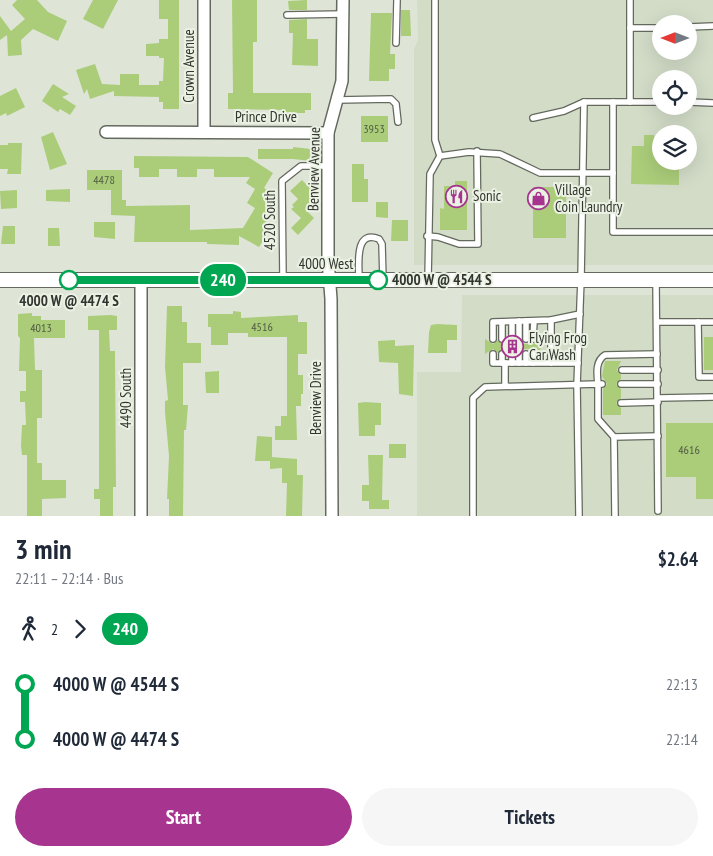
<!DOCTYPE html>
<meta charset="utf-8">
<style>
:root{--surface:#fff;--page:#f6f6f7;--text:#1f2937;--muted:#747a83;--accent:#a73590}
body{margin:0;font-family:"PT Sans Narrow",sans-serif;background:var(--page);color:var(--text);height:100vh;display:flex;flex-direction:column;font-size:19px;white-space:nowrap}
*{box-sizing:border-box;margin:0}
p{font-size:16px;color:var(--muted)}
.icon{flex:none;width:28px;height:28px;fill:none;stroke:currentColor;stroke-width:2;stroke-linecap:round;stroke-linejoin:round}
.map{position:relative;height:516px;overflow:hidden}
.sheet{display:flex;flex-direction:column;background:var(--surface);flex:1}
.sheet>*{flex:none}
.badge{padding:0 10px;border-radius:16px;font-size:18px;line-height:32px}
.needle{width:32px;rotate:270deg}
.fabs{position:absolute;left:652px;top:15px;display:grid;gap:10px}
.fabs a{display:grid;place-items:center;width:45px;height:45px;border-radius:50%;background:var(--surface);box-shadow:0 5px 20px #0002;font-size:25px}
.map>.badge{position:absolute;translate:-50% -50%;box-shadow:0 0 0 2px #fff}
.legs{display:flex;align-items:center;gap:8px;height:55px;padding:0 15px;font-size:16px}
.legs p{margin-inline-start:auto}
.summary{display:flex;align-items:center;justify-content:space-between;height:85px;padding:0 15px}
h1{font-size:28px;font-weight:700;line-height:38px}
.action{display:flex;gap:10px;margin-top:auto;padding:10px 15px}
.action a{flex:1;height:58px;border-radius:30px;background:var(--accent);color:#fff;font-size:20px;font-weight:700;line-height:58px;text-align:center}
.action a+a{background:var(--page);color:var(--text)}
ul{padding:0 15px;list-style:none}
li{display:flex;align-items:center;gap:18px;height:55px;font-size:19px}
li i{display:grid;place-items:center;width:8px;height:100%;margin:0 6px;background:currentColor}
li i::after{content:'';width:12px;height:12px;margin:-6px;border:4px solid;border-radius:50%;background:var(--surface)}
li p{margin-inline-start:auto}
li:first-child i{background:linear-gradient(#0000 50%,currentColor 0)}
li:last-child i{background:linear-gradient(currentColor 50%,#0000 0)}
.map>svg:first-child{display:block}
.built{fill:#d2dcc7;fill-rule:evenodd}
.building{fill:#abcd7a}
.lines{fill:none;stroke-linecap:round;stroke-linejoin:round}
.service-casing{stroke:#64695e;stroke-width:8}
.minor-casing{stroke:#64695e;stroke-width:14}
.tertiary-casing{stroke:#64695e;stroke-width:16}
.service{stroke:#fff;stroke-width:5.5}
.minor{stroke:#fff;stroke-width:11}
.tertiary{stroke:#fff;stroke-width:14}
.line-1-casing{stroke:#fff;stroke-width:11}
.line-1{stroke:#00a651;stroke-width:8}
.stop-1-dot{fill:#fff;stroke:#00a651;stroke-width:2.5}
.labels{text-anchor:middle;stroke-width:4;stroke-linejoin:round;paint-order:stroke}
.number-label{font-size:12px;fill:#505b42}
.street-label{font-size:15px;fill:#32352f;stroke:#ebf2e4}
.poi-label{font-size:15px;fill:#32352f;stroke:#ebf2e4;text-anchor:start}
.stop-label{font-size:15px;font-weight:bold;fill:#32352f;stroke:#ebf2e4;text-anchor:start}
</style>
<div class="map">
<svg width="713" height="516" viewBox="0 0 713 516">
<rect width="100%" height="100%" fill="#dee5d7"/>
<g class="built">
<path d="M417,0H713V265H414V49L418,40ZM661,24H689V51H661ZM661,79H689V106H661ZM661,134H689V161H661Z"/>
<polygon points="462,295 713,295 713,516 417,516 417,372 461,372"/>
</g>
<g class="building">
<polygon points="17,0 37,0 48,12 67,21 58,41 33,29 21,40 22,55 8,56 7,35 0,40 0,16 11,31 25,19 12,5"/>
<polygon points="93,0 118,0 103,29 83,19"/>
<polygon points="159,0 179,0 179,109 163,109 163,102 159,102 159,97 114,96 114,91 90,99 87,89 84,94 76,70 95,64 102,84 120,85 120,74 139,74 139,85 159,85 159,81 163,81 164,58 159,58 159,56 146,56 146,44 159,43 159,39 168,39 168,19 159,19"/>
<polygon points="232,0 257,0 257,42 253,42 253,93 311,93 311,110 305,110 305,113 282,113 282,110 228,109 228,93 233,93"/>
<polygon points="307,0 307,10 289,10 288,1"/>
<polygon points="401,10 410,10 411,36 401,36"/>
<polygon points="371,13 392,13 390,54 395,54 395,69 389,69 389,81 369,81"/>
<polygon points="307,19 307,39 318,39 318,66 292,65 293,33 289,33 289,20"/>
<polygon points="53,84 69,94 62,97 76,106 70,115 60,109 58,112 42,101"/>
<polygon points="16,88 25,107 7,116 6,113 0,116 0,96"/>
<rect x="361" y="116" width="27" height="26"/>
<polygon points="53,132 67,164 50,170 41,137"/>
<polygon points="644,135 654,135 654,147 661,149 661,161 679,161 679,185 631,184 632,146 644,146"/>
<polygon points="8,143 22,143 21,174 7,174 8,169 0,169 0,145 8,145"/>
<polygon points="293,147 311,149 311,161 293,159 258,159 258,149 293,149"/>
<polygon points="134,156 248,157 273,173 264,188 274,194 266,206 273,211 265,224 271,228 259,247 239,236 239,245 207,244 207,242 134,242 135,216 111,215 111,190 87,190 87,170 122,170 122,200 126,200 126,206 190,205 190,230 243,228 255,208 247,203 255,189 246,183 250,177 214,177 214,169 197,169 197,177 177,177 177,169 159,169 159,177 139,177 139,168 134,168"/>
<polygon points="352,164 364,164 364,179 368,179 368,202 352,202"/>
<polygon points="302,180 315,193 310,199 312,201 305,209 314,218 298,235 291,228 301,218 291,209 294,207 292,205 298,199 290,191"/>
<polygon points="455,181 467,181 467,230 440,230 440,208 444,209 444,186 455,186"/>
<rect x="533" y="187" width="33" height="51"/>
<polygon points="70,189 70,202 46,201 46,190"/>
<polygon points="17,190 17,208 1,209 0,191"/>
<polygon points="376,202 388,202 388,218 376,217"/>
<polygon points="392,220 408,220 408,241 391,241"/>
<polygon points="94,222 115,222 115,239 94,237"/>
<polygon points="3,226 15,226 15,244 1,244"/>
<polygon points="48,228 59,228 60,246 48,246"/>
<polygon points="167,306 182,306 182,322 187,322 187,343 201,343 201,363 183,363 183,405 188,405 186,430 184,430 183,516 169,516 169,499 167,499 169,456 165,412 165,401 168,400 165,367"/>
<polygon points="233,311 241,312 241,318 298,315 298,322 307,322 307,354 298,354 298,375 303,375 303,394 301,394 301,406 296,406 297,440 275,440 275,426 281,426 281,416 287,416 287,337 248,337 248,333 228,333 228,345 211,345 211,327 208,327 208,314 233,314"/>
<polygon points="32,313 32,316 41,316 41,320 65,320 65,338 34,338 35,370 42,370 42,418 37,418 37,463 42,463 42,480 66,480 66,498 42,499 42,516 27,516 27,455 22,455 21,446 22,425 26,425 25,402 20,402 20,391 26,391 26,371 19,371 20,338 18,336 18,314"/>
<polygon points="111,315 117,316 117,330 109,330 110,351 115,351 116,487 113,487 113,516 100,516 100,499 94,499 94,489 99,489 99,330 88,330 88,316"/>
<polygon points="437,324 457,325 457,340 447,340 447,353 428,353 429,332 431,325"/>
<rect x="704" y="337" width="9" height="33"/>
<polygon points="485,339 493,344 498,340 504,343 507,339 512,344 533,344 541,340 540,354 533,349 512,349 507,354 504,350 498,353 493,349 485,354"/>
<polygon points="395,340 395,346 414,345 413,396 399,394 398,363 379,362 378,341"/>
<polygon points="605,361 621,361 617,370 621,375 621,379 616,384 621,389 621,398 616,403 621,408 621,415 603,415 603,389 607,384 602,376"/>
<polygon points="219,371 219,393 206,393 205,372"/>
<polygon points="365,402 381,403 381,425 375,425 375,436 359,436 358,403"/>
<polygon points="666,423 713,423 713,499 696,499 696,477 666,477"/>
<polygon points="257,436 272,437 272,457 297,459 297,475 303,475 302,516 286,516 287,483 282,483 282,468 270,469 270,461 255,461"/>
<rect x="389" y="444" width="17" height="14"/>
<polygon points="368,455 383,455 382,500 389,500 389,509 369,509 369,501 362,501 362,485 369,485"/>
</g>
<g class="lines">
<defs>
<g id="service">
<polyline points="435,0 435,140 440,156"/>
<polyline points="630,0 630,102"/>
<polyline points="287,15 343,14"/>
<polyline points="689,27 713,26"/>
<polyline points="630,28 661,28"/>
<polyline points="396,43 397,0"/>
<polyline points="337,100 391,99 396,104 398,122"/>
<polyline points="613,102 613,232 713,232"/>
<polyline points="689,102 713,103"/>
<polyline points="533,118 564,111 584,102 661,102"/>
<polyline points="427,236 438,237 459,244 478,244 477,151"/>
<polyline points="283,280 282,181 301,166 328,166"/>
<path d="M359,280C359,265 354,229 379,239L382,244L383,280"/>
<polyline points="428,280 430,174 440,156 469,152 500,154 540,173 613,173"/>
<polyline points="656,281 658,511"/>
<polyline points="657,322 713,322"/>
<polyline points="698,322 699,377 713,377"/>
<polyline points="493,339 493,322 551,320 580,314"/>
<polyline points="502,339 502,322"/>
<polyline points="512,339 512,322"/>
<polyline points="519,339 519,321"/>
<polyline points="526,339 526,321"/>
<polyline points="533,339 534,321"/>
<polyline points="493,354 493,363 578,363"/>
<polyline points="502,354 502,363"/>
<polyline points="519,354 519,363"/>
<polyline points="533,354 533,363"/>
<polyline points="505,363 505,386"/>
<polyline points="512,363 512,354"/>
<polyline points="526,363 526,354"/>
<polyline points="551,363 551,320"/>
<polyline points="622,370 658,370"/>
<path d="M602,384H598C597,374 595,361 605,355L657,354"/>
<polyline points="621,384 658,384"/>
<polyline points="658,398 713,397"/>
<polyline points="621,403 658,402"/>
<polyline points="473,516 473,398 485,387 598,384 598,419 614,437"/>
<polyline points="579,516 577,385 581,279 584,102"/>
<polyline points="615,516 614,437 658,436"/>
</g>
<g id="minor">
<polyline points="204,0 204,132"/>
<polyline points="106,132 328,133"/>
<polyline points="141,516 141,280"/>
<polyline points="332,516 331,299 328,260 328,133 342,81 343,0"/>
</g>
<polyline id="tertiary" points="0,280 713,280"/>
</defs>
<use href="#service" class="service-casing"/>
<use href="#minor" class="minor-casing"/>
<use href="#tertiary" class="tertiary-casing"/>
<use href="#service" class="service"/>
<use href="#minor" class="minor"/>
<use href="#tertiary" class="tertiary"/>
</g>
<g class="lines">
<defs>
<polyline id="line-1" points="69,280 378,280"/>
</defs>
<use href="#line-1" class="line-1-casing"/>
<use href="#line-1" class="line-1"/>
</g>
<defs>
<symbol id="restaurant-ring" viewBox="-11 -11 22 22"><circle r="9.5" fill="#ebf2e4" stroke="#a73590" stroke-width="1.5"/><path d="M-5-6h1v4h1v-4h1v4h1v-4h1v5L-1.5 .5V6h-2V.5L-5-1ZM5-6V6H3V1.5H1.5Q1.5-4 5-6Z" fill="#a73590"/></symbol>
<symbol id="shop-ring" viewBox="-11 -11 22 22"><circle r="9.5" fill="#ebf2e4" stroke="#a73590" stroke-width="1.5"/><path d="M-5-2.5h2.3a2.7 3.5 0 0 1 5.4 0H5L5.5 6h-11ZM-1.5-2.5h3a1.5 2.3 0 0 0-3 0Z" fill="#a73590"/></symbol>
<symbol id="building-ring" viewBox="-11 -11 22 22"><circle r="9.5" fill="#ebf2e4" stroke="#a73590" stroke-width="1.5"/><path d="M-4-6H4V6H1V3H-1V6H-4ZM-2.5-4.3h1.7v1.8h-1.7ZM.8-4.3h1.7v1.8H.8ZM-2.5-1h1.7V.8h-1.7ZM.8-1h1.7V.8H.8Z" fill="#a73590"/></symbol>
</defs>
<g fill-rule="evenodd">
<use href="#restaurant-ring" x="444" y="184" width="25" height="25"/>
<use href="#shop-ring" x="526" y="186" width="25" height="25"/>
<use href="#building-ring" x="500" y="334" width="25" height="25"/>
</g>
<g class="stop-1-dot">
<circle cx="69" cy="280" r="9"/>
<circle cx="378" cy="280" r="9"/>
</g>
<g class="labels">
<g class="number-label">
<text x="374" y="133">3953</text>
<text x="104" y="184">4478</text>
<text x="262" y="331">4516</text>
<text x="41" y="332">4013</text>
<text x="689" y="454">4616</text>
</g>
<g class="street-label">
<text transform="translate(189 66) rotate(-90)" y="5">Crown Avenue</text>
<text x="266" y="122">Prince Drive</text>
<text transform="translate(314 169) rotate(-89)" y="5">Benview Avenue</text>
<text transform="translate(270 220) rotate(-90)" y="5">4520 South</text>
<text x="326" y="269">4000 West</text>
<text transform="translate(126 398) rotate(-90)" y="5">4490 South</text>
<text transform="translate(316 398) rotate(-90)" y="5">Benview Drive</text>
</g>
<g class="poi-label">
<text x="555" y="195">Village<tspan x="555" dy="17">Coin Laundry</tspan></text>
<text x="473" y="201">Sonic</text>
<text x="529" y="343">Flying Frog<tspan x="529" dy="17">Car Wash</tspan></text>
</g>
<g class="stop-label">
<text x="392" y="285">4000 W @ 4544 S</text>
<text x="69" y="306" text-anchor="middle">4000 W @ 4474 S</text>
</g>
</g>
</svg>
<div class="fabs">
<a><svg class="needle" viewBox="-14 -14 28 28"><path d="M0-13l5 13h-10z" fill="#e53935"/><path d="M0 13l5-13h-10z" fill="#747a83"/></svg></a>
<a><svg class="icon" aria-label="locate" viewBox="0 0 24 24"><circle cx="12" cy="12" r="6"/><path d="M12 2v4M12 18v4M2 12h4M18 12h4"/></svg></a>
<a><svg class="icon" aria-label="layers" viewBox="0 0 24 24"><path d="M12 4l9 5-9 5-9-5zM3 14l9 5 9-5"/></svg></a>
</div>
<b class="badge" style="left:223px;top:280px;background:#00a651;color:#fff">240</b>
</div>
<section class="sheet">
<div class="summary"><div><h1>3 min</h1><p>22:11 – 22:14 · Bus</p></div><b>$2.64</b></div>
<div class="legs"><svg class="icon" aria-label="walk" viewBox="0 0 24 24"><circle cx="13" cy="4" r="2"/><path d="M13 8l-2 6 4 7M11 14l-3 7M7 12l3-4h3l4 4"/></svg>2<svg class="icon" aria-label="forward" viewBox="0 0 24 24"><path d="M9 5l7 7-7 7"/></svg><b class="badge" style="background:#00a651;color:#fff">240</b></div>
<ul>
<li><i style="color:#00a651"></i><b>4000 W @ 4544 S</b><p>22:13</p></li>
<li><i style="color:#00a651"></i><b>4000 W @ 4474 S</b><p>22:14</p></li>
</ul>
<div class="action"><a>Start</a><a>Tickets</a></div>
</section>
